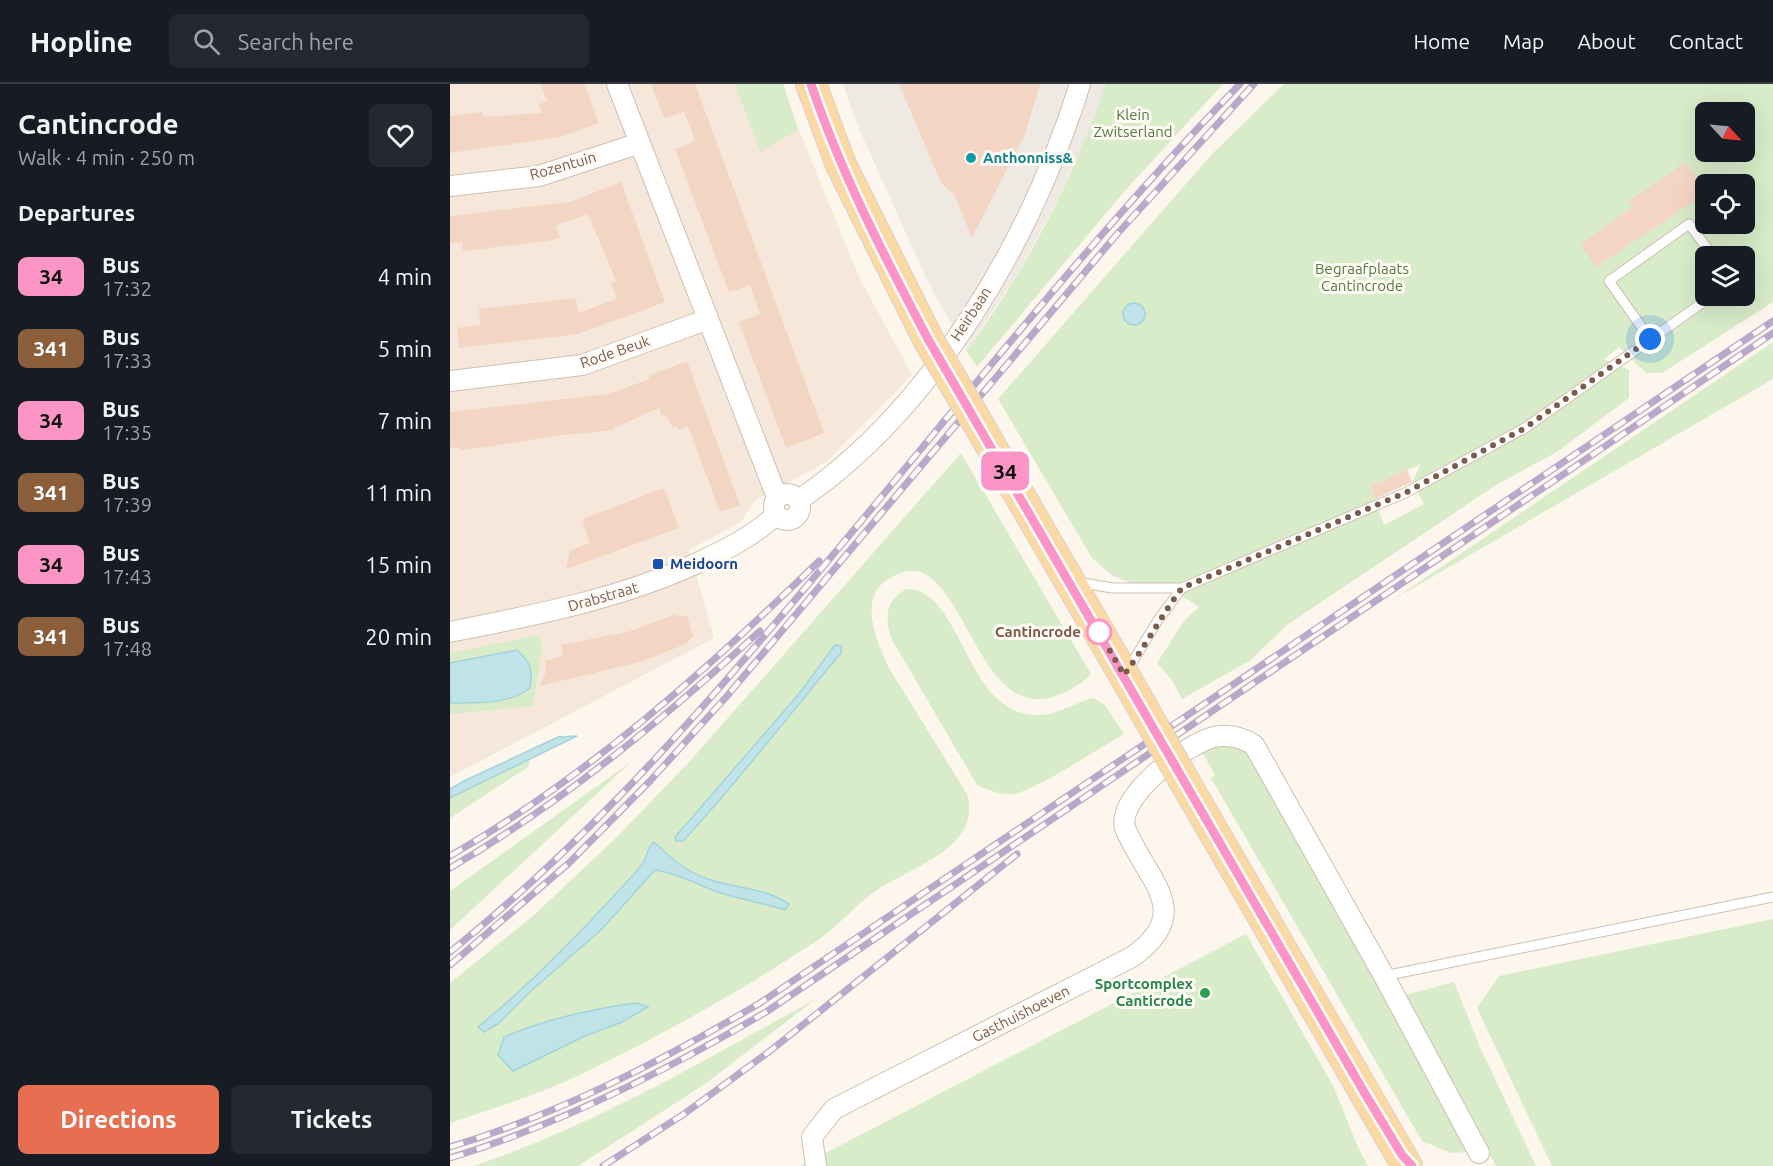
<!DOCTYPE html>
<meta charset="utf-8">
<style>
:root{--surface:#171b24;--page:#242831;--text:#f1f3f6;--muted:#9ea1a6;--line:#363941;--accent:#e76f51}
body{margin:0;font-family:Ubuntu,sans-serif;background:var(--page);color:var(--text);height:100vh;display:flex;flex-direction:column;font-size:22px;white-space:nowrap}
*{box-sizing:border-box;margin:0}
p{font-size:20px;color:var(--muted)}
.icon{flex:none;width:33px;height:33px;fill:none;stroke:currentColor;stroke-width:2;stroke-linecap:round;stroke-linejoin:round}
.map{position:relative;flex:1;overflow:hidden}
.panel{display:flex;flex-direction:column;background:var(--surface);width:450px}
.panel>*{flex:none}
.badge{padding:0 12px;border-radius:9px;font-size:21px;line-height:39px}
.needle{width:39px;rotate:116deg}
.buttons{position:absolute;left:1245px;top:18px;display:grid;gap:12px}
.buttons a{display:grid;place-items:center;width:60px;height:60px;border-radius:9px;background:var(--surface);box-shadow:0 6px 24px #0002;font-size:30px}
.you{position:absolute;width:30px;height:30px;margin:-15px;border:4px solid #fff;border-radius:50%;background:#1a73e8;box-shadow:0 0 0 9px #1a73e833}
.map>.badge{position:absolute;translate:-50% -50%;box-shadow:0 0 0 3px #fff}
h2{padding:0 18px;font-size:22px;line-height:54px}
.round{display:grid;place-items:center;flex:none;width:63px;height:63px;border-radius:9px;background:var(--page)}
.headline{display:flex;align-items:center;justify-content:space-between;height:102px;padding:0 18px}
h1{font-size:28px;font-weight:700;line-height:45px}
.action{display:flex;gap:12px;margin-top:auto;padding:12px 18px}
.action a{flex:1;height:69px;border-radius:9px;background:var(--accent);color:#fff;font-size:24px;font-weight:700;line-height:69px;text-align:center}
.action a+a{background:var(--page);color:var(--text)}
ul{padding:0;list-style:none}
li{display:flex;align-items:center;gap:18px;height:72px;padding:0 18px}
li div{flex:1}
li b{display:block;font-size:22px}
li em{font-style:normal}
li .badge{min-width:66px;font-weight:700;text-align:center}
header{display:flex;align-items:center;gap:36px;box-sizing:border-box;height:84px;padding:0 30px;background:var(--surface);border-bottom:2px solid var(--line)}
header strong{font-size:28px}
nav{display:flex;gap:33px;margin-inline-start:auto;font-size:21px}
.search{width:420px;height:54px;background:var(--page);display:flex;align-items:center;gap:15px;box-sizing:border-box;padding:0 21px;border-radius:9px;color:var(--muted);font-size:22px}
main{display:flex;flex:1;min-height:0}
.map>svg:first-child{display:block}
.residential{fill:#f5e8da}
.industrial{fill:#efe9e4}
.green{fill:#d8ecc9;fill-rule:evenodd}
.water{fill:#bfe3e8;stroke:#a5d3da;stroke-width:1.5}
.building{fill:#f3d5c3}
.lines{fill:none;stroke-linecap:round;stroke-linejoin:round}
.lane-casing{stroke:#d1beb0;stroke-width:11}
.street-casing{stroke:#d1beb0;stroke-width:22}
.primary-casing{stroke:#dad1cd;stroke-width:32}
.lane{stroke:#fff;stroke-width:9}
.street{stroke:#fff;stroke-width:20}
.primary{stroke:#fbd9a5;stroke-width:30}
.rail-casing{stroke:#b9a8c9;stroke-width:7}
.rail{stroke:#fffaf3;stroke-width:4.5;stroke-dasharray:14;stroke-linecap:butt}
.primary-bridge-casing{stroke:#dad1cd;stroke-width:32;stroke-linecap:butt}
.primary-bridge{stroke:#fbd9a5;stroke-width:30}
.line-casing{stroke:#fff;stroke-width:14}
.line{stroke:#fc95c5;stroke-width:9}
.walk{stroke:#7a5c4d;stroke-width:6;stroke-dasharray:0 10.8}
.culture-dot{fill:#0f9aa8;stroke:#fffaf3;stroke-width:2}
.transit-dot{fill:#1a4fb4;stroke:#fffaf3;stroke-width:2}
.stop-dot{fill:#fff;stroke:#fc95c5;stroke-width:3}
.leisure-dot{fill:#2e9e5b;stroke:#fffaf3;stroke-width:2}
.labels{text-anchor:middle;stroke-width:6;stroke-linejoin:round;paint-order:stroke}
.park-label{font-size:15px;fill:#537a41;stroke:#fffaf3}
.culture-label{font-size:15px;font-weight:bold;fill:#0d838f;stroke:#fffaf3;text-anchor:start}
.street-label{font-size:15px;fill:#7a5c4d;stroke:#fffaf3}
.transit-label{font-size:15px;font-weight:bold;fill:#164399;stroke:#fffaf3;text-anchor:start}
.stop-label{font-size:15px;font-weight:bold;fill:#7a5c4d;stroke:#fffaf3;text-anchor:end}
.leisure-label{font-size:15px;font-weight:bold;fill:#27864d;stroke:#fffaf3;text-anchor:end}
</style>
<header>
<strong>Hopline</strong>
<div class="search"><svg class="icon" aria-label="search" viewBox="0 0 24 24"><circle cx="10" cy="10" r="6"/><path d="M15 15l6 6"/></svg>Search here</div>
<nav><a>Home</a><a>Map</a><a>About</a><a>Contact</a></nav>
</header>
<main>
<section class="panel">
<div class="headline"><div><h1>Cantincrode</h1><p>Walk · 4 min · 250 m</p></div><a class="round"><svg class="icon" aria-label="heart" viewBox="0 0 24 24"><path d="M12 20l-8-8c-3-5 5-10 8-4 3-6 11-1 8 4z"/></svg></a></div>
<h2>Departures</h2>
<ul>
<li><span class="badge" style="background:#fc95c5;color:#111">34</span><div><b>Bus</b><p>17:32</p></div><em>4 min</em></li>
<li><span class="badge" style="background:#8b5e3c;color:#fff">341</span><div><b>Bus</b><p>17:33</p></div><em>5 min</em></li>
<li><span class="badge" style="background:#fc95c5;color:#111">34</span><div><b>Bus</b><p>17:35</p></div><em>7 min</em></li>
<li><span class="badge" style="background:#8b5e3c;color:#fff">341</span><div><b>Bus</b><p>17:39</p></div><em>11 min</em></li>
<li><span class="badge" style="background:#fc95c5;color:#111">34</span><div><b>Bus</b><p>17:43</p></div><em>15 min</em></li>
<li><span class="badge" style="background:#8b5e3c;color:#fff">341</span><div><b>Bus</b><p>17:48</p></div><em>20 min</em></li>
</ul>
<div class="action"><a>Directions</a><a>Tickets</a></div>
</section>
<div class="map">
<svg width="1323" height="1082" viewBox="0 0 1323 1082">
<rect width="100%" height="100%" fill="#fdf6ec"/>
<polygon class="residential" points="0,0 333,0 349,46 408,191 462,291 376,378 304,417 291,438 239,466 264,554 0,693"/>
<polygon class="industrial" points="393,0 656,0 638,51 607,116 570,186 516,267 478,198 409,45"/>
<g class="green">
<polygon points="285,0 333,0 348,46 310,68"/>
<path d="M656,0H773L673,109L527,283L516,267C576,187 623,95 656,0Z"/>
<path d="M834,0H1323V218L1212,289H1196L1169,263L1154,275L1179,286V314L1107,368L1046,401L837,541L801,576L732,615L722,596L707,579L734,537L749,523L718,503H689L662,491L642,474L548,315L763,69ZM1256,28H1294V68H1256ZM1256,100H1294V140H1256ZM1256,172H1294V212H1256ZM971,380L962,399L974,420L934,441L920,402Z"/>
<polygon points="1323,258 1323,295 944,515"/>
<path d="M511,369L641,590C630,601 618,608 603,613C537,632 521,522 478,492C469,485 459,486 448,490C405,507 424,552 439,584L517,710C532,764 463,782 427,806C406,820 390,841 368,856C296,904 218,948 140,986C96,1008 47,1023 0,1039V899L84,831L167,753L240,677Z"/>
<path d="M456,505C514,504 514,634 590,631C607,631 626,618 643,614L654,620L674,650C651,663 585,707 563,710C551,712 537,705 527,701L441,554C435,533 435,517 456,505Z"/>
<polygon points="89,551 92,565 83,622 0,630 0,569"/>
<polygon points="775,660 794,667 802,677 898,842 989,1010 1017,1068 1001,1069 972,1057 761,694 765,691 752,668 762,661"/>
<polygon points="81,673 78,683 0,734 0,714"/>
<polygon points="181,678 0,846 0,807"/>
<polygon points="1323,835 1323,1082 1102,1082 1027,924 1049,892"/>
<path d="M796,850L881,998C895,1026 902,1055 918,1082H351Z"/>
<polygon points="1004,898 1030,963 1086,1082 1046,1082 956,911"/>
<path d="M366,915L255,1000L128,1082H23C147,1041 252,977 366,915Z"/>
</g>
<g class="water">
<circle cx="684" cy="230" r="11"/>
<path d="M385,561L391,562V569C338,632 289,697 233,757H226L225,753L232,745L348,611Z"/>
<path d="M67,566C81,578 83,586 80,604C57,621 28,619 0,619V579Z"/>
<polygon points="127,652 0,714 0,705 14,697 108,653"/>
<path d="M204,758C220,773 236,788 258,795C284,804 316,804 339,820L335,826C314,819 292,816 271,809C249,802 228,789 205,786L151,846L81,907L48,940L34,948L28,943C80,901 128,851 173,802C180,794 189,786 194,777C198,769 197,764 204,758Z"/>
<path d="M186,919L198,923L172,938L135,952L63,987L48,971L54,953C96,935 141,925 186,919Z"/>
</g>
<g class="building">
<polygon points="90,0 134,0 149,39 110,53 0,69 0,32 32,28 33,33 92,29 88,21 97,17"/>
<polygon points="201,0 245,0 374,349 336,364 289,238 310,230 300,201 279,208 225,65 245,57 240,42 234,28 214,34"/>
<polygon points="449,0 590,0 576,48 522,154 505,112 491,99"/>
<polygon points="1236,78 1256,109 1146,183 1130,160 1183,123 1179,117"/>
<polygon points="171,98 215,218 128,250 9,264 7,244 30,241 29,225 126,214 128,229 167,215 161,199 166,197 138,130 105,142 110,153 99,157 13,167 12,158 0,159 0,132 120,118"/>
<polygon points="237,277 290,421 270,428 238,342 228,346 227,342 223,344 216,331 212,332 209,324 164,344 164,346 104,352 36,363 10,366 9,363 0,364 0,328 158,310 200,295 198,292"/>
<polygon points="957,386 962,398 925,415 920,402"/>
<polygon points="214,404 229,444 116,485 120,466 140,459 133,440 135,434"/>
<polygon points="226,530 227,532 237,532 243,552 236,560 190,578 90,602 95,590 95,577 113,572 111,561 181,547"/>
</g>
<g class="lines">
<defs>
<g id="lane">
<polyline points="1200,255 1159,197 1239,140 1263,172"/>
<polyline points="627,498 662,504 732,504 955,409 1075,344 1262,212"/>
<polyline points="677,587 708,536 732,504"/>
<polyline points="934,892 1323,813"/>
</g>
<g id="street">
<polyline points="167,0 327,413"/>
<polyline points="0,102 89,92 190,59"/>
<polyline points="0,297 132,281 256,236"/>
<circle cx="337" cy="423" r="13"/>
<path d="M349,416C484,324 582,154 630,0"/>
<path d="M0,548C84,531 165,516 243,481C273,467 301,454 326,431"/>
<path d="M366,1082L362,1053L384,1025L682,873C746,828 697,797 675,744C667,712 736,660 764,653C779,650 792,653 804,661L934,892L1029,1069"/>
</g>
<g id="primary">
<polyline points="361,0 391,81 478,255"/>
<polyline points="527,338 685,610"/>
<polyline points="736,700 957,1082"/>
</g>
</defs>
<use href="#lane" class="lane-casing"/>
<use href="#street" class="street-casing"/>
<use href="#primary" class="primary-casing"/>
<use href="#lane" class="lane"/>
<use href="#street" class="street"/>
<use href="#primary" class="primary"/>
<defs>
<g id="rail">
<path d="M0,772C137,693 256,587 369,477"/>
<path d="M0,784C115,717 212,636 310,547"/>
<path d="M0,868C127,766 234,647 339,523C488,348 630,165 790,0"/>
<polyline points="0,881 119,779 200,697 277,612 668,149 804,0"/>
<path d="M0,1063C109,1030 212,977 310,919L1323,237"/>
<path d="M0,1074C111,1040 216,987 316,928L1323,249"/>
<polyline points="153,1082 234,1030 320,967 567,770"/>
</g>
</defs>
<use href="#rail" class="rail-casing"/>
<use href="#rail" class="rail"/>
<defs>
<g id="primary-bridge">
<polyline points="478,255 527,338"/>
<polyline points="685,610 736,700"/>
</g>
</defs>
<use href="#primary-bridge" class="primary-bridge-casing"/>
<use href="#primary-bridge" class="primary-bridge"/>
</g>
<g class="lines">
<defs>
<path id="line" d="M361,0C391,89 434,172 478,255L914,1008L952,1071L962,1082"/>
</defs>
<use href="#line" class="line-casing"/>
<use href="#line" class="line"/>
<path class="walk" d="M649,548L674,591C695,563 711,532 732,504L955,409L1075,344L1200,255"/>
</g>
<circle class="culture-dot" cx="521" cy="74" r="6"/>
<rect class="transit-dot" x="202" y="474" width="12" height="12" rx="3"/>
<circle class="stop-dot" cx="649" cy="548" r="12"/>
<circle class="leisure-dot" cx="755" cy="909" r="6"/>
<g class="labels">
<g class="park-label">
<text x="683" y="36">Klein<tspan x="683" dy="17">Zwitserland</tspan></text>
<text x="912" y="190">Begraafplaats<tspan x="912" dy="17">Cantincrode</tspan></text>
</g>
<g class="culture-label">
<text x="533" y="79">Anthonniss&amp;</text>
</g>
<g class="street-label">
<text transform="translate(113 82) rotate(-16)" y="5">Rozentuin</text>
<text transform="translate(521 230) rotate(-57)" y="5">Heirbaan</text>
<text transform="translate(165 268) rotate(-19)" y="5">Rode Beuk</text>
<text transform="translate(153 513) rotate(-16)" y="5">Drabstraat</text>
<text transform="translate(571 930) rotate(-27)" y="5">Gasthuishoeven</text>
</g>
<g class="transit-label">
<text x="220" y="485">Meidoorn</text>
</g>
<g class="stop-label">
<text x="631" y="553">Cantincrode</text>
</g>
<g class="leisure-label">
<text x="743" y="905">Sportcomplex<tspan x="743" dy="17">Canticrode</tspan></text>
</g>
</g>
</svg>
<div class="buttons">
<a><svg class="needle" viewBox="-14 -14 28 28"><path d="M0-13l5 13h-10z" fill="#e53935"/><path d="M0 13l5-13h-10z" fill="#9ea1a6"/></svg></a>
<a><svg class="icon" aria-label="locate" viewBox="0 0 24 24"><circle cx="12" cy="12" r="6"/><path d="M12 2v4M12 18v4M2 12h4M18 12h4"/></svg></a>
<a><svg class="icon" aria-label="layers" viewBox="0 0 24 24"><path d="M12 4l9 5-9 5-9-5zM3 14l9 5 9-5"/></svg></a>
</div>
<div class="you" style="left:1200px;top:255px"></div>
<b class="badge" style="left:555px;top:387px;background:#fc95c5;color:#111">34</b>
</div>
</main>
